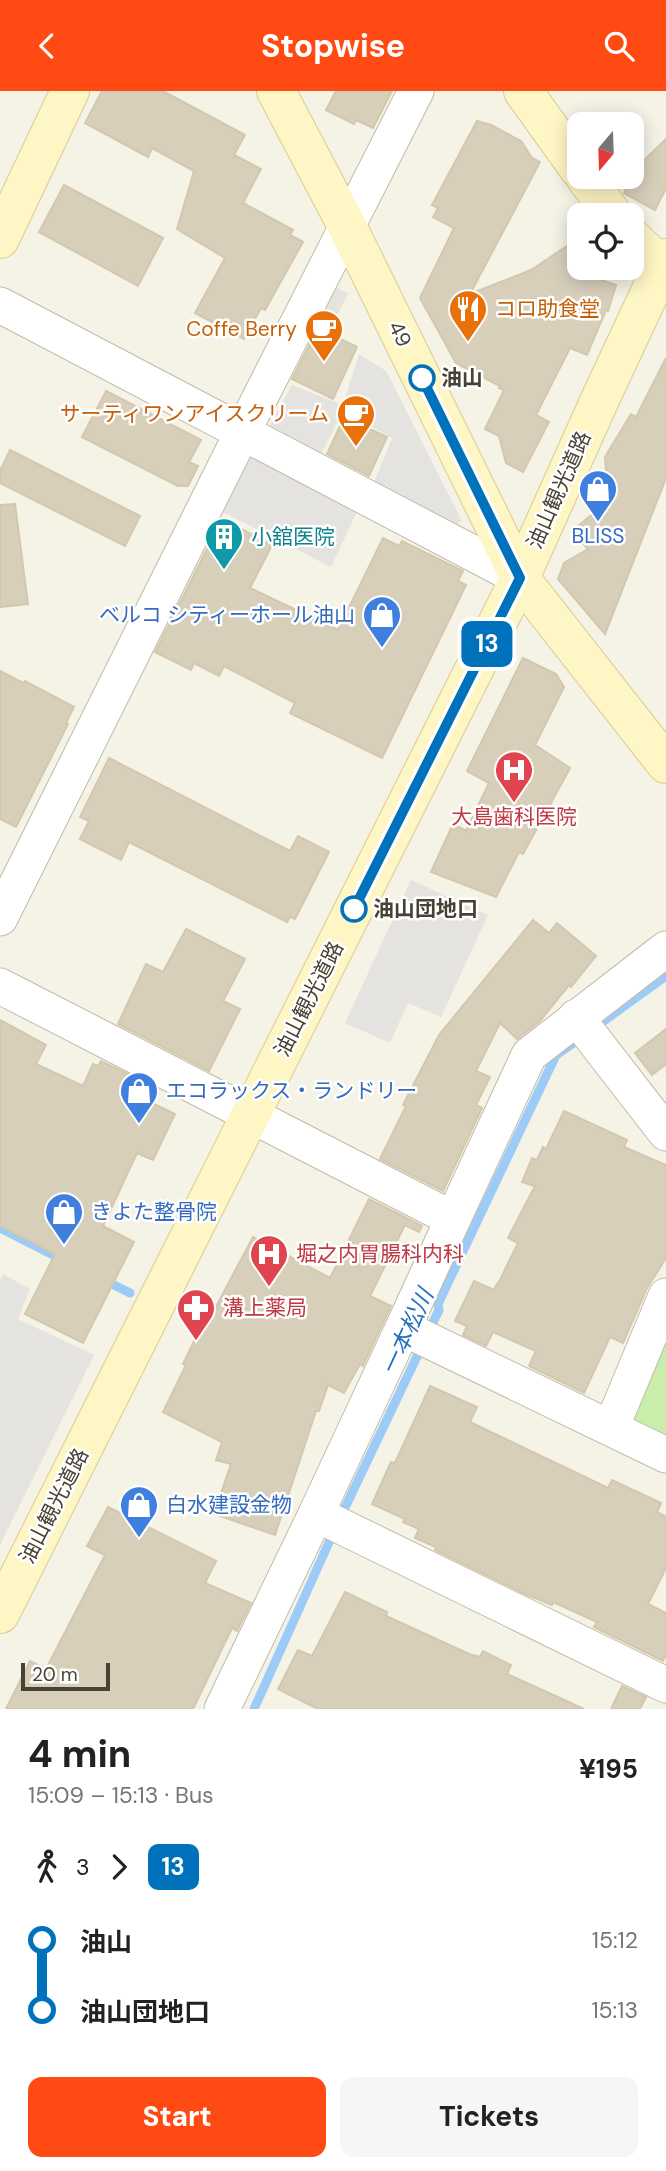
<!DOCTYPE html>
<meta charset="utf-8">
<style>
:root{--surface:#fff;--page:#f6f6f6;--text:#222;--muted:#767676;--accent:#ff4a13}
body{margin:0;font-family:"DM Sans","Noto Sans JP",sans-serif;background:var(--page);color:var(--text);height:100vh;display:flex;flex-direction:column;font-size:26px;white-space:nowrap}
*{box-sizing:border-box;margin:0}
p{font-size:23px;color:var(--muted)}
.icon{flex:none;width:38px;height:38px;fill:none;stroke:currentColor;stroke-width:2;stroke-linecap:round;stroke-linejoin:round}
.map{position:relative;height:1618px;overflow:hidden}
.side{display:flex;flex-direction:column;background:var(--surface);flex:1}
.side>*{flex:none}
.badge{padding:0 14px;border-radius:10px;font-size:24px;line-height:46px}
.needle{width:46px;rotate:199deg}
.buttons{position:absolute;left:567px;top:21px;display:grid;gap:14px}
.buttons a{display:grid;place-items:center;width:77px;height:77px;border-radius:14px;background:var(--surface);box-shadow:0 4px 18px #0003;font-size:35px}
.scale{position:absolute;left:21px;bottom:18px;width:89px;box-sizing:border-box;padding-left:7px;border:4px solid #484235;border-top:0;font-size:19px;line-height:24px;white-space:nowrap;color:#484235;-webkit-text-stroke:5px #fff;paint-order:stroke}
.map>.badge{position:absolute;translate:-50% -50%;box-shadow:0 0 0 4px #fff}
.legs{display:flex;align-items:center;gap:10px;height:77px;padding:0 28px;font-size:23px}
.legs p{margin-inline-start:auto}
.headline{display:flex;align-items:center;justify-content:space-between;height:119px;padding:0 28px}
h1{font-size:38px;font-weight:700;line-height:52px}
.primary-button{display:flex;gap:14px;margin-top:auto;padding:14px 28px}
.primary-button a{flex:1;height:80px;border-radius:14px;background:var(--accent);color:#fff;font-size:28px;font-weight:700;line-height:80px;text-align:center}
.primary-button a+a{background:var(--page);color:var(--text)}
ul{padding:0 28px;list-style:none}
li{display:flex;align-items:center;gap:24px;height:70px;font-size:26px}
li i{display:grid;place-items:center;width:10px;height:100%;margin:0 9px;background:currentColor}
li i::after{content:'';width:18px;height:18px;margin:-9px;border:5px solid;border-radius:50%;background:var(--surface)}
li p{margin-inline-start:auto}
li:first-child i{background:linear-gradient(#0000 50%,currentColor 0)}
li:last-child i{background:linear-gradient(currentColor 50%,#0000 0)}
header{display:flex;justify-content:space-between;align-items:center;height:91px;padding:0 28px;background:var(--accent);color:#fff;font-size:32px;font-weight:700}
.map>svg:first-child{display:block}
.green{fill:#caedab}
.parking{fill:#e5e3df}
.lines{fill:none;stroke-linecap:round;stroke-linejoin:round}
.stream{stroke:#9dcbf7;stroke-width:9}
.building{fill:#d8cfbb;stroke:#d3c7ad;stroke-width:2}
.street-casing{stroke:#c1bba8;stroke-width:37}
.secondary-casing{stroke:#d9cc92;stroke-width:40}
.street{stroke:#fff;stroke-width:35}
.secondary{stroke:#fff6c6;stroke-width:38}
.line-1-casing{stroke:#fff;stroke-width:16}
.line-1{stroke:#0072bc;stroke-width:10}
.stop-1-dot{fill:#fff;stroke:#0072bc;stroke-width:3.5}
.labels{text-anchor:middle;stroke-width:5;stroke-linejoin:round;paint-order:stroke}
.food-label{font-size:21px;fill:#c56008;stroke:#fff;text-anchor:end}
.street-label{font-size:21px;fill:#484235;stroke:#fff}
.stop-label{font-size:21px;font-weight:bold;fill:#484235;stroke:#fff;text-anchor:start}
.shop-label{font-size:21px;fill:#366cbe;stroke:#fff;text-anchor:start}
.culture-label{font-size:21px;fill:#0d838f;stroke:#fff;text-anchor:start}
.health-label{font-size:21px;fill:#be3a42;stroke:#fff;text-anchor:start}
.water-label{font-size:23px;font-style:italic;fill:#2371bf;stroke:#fff}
</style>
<header><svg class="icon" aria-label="back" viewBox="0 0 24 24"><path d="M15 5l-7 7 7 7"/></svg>Stopwise<svg class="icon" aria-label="search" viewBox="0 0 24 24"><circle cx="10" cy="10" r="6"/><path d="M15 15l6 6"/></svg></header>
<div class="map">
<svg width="666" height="1618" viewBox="0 0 666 1618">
<rect width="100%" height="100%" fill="#f5f2e6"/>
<polygon class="green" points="666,1230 666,1347 633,1330 626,1317"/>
<g class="parking">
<polygon points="327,192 348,202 330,239 309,229"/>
<polygon points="359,263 386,280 462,430 453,435 373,394 392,347 343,320 319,367 267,340 292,294 343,314"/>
<polygon points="251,360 359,416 331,476 221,420"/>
<polygon points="411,789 488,824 441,926 408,912 390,952 345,932"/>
<polygon points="3,1183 30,1198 18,1228 94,1264 0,1454 0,1190"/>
</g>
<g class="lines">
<g class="stream">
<polyline points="594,937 666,885"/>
<polyline points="0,1137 63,1169"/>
<polyline points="104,1189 130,1202"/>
<polyline points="428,1242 439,1219 438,1213 556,964 582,946"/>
<polyline points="341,1425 422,1255"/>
<polyline points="254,1618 335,1438"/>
</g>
</g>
<g class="building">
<polygon points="102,0 163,0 245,44 234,64 261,78 243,112 293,139 290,144 303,151 265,219 261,217 244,248 195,222 225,167 177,138 194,80 152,57 148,66 85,32"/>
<polygon points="336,0 392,0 373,37 356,29 354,33 326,19"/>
<polygon points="477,30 491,34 521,50 532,67 540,71 470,203 531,179 579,147 579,182 616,194 608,220 606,219 587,264 570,257 536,324 549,331 523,381 506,372 499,345 485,338 504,299 499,297 500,295 456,272 420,207 454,137 433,126 438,117 432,114"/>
<polygon points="666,48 666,97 655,119 624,102 636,77"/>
<polygon points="64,94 163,147 138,195 39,141"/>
<polygon points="318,237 357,256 333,308 292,288"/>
<polygon points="666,267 666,387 605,543 558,488 564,472 588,458 572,440 607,411 592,391 606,380 605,366 631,323 636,326"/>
<polygon points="106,300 201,349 189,371 198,375 188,395 178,395 82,346"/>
<polygon points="344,326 387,346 369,385 327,363"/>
<polygon points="10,359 140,425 125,455 0,392 0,380"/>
<polygon points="15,413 28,513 0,516 0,414"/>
<polygon points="226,430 272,454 250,497 338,539 383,447 399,455 402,450 463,480 458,490 466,494 382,667 290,622 295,612 224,575 219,585 194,572 191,579 155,561 207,458 210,460"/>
<polygon points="523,567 556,583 564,596 535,654 570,677 523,763 519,761 496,806 431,781 453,733 466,740 489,692 467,680"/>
<polygon points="0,580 23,592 25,590 74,616 66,632 68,633 16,736 0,728"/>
<polygon points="109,667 290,760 298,745 329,761 295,828 290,826 287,831 129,751 121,769 80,748 89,730 80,726"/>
<polygon points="533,829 549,842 557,832 596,865 571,896 569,894 540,930 517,948 500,932 476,980 490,986 476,1014 482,1017 443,1100 380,1068 406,1015 403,1014 439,944"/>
<polygon points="186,838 245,868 223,910 240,918 209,980 118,933 146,873 163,881"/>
<polygon points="0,929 46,954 36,973 83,995 93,973 98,975 101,970 130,984 123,998 175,1023 153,1069 137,1062 103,1135 134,1151 83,1252 25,1223 55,1163 0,1135"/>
<polygon points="666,938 666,973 652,984 635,962"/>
<polygon points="564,1020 627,1049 624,1056 666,1074 666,1167 647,1197 623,1252 610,1246 584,1302 529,1275 536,1260 493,1241 486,1255 463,1244 467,1235 455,1230 474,1190 494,1199 497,1193 498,1193 518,1152 508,1147 535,1095 522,1091 532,1067 537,1069 543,1056 546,1058"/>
<polygon points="369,1108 422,1135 419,1141 405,1134 370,1205 391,1215 363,1275 360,1273 344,1302 328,1294 319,1320 316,1320 275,1444 214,1423 231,1373 216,1369 222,1351 163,1321 186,1274 183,1273 199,1240 202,1242 253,1146 330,1187"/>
<polygon points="430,1295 477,1316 470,1331 608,1397 612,1389 661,1412 657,1421 666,1426 666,1477 648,1513 666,1522 666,1564 663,1570 594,1536 597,1531 553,1511 552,1514 525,1503 435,1459 436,1456 415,1447 419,1438 403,1431 405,1428 372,1413 391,1371 395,1372"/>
<polygon points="108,1416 216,1470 205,1492 251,1512 237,1540 232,1537 193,1618 6,1618 30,1570 46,1578 105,1464 87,1455"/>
<polygon points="345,1501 387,1521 386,1525 469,1563 480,1566 483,1560 511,1574 507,1583 584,1618 318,1618 278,1598 298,1559 312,1565"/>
<polygon points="622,1595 646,1606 640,1618 611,1618"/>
</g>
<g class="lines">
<defs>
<g id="street">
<polyline points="0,214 520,487"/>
<polyline points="0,827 242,342 416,0"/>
<polyline points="0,895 453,1128 403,1237 666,1364"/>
<polyline points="576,926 666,1042"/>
<polyline points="453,1128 529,964 666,858"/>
<polyline points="403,1237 316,1423 666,1594"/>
<polyline points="611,1337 666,1205"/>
<polyline points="222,1618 316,1423"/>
</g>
<g id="secondary">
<polyline points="276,0 347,135 520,487 666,673"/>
<polyline points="523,0 579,78"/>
<polyline points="585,86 613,124"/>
<polyline points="632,147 662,175"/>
<polyline points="0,148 70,0"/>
<polyline points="0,1523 520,487 602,304 666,167"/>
</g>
</defs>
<use href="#street" class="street-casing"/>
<use href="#secondary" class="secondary-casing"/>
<use href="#street" class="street"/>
<use href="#secondary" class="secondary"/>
</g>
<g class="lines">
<defs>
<polyline id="line-1" points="354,818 520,487 422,287"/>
</defs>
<use href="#line-1" class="line-1-casing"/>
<use href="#line-1" class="line-1"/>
</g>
<defs>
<symbol id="restaurant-pin" viewBox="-11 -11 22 30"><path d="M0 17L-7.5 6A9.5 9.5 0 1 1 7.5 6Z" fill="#e8710a" stroke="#fff"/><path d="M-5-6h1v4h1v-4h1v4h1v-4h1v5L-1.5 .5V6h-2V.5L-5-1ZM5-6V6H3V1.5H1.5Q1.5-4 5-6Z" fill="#fff"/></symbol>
<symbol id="cafe-pin" viewBox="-11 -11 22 30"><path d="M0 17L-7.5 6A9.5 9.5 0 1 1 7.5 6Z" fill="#e8710a" stroke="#fff"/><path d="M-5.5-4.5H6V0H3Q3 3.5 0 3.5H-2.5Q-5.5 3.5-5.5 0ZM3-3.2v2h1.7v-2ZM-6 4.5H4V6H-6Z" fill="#fff"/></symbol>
<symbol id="shop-pin" viewBox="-11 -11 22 30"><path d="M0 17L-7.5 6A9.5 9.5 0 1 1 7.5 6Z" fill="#3f7fe0" stroke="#fff"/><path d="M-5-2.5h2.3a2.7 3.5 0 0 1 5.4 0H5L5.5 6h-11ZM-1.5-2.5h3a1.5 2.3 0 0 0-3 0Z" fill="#fff"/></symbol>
<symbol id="building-pin" viewBox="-11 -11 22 30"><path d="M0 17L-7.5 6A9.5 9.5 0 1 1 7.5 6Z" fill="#0f9aa8" stroke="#fff"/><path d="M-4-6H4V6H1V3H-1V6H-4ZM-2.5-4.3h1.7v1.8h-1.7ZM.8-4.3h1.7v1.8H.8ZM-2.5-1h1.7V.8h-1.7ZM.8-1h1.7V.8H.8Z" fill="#fff"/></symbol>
<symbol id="hospital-pin" viewBox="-11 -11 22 30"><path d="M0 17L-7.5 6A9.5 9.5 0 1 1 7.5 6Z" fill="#e0444e" stroke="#fff"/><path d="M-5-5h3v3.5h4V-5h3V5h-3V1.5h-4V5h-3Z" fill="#fff"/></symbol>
<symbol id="pharmacy-pin" viewBox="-11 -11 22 30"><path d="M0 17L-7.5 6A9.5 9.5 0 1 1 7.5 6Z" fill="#e0444e" stroke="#fff"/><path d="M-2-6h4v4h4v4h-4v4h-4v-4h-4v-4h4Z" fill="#fff"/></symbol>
</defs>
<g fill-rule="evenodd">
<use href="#restaurant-pin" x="446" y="196" width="44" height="60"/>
<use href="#cafe-pin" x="302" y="216" width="44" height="60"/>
<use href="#cafe-pin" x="334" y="301" width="44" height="60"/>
<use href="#shop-pin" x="576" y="376" width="44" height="60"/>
<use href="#building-pin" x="202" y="424" width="44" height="60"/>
<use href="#shop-pin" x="360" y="502" width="44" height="60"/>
<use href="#hospital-pin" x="492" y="657" width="44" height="60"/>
<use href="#shop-pin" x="117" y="978" width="44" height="60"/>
<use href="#shop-pin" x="42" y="1099" width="44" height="60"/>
<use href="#hospital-pin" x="247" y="1141" width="44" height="60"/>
<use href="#pharmacy-pin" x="174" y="1195" width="44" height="60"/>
<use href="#shop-pin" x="117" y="1392" width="44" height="60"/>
</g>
<g class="stop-1-dot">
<circle cx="422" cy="287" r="12"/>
<circle cx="354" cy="818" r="12"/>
</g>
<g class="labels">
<g class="food-label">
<text x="495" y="225" text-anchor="start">コロ助食堂</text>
<text x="297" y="245">Coffe Berry</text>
<text x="329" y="330">サーティワンアイスクリーム</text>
</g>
<g class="street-label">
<text transform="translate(400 243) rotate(64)" y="7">49</text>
<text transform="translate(559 399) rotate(-66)" y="7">油山観光道路</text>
<text transform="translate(309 908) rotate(-63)" y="7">油山観光道路</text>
<text transform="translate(54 1415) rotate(-63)" y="7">油山観光道路</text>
</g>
<g class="stop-label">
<text x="441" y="294">油山</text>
<text x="373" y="825">油山団地口</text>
</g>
<g class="shop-label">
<text x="598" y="452" text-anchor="middle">BLISS</text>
<text x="355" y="531" text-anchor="end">ベルコ シティーホール油山</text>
<text x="166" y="1007">エコラックス・ランドリー</text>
<text x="91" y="1128">きよた整骨院</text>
<text x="166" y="1421">白水建設金物</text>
</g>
<g class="culture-label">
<text x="251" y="453">小舘医院</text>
</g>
<g class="health-label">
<text x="514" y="733" text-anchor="middle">大島歯科医院</text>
<text x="296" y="1170">堀之内胃腸科内科</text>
<text x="223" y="1224">溝上薬局</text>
</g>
<g class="water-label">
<text transform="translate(407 1241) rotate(-65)" y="8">一本松川</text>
</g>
</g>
</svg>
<div class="buttons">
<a><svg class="needle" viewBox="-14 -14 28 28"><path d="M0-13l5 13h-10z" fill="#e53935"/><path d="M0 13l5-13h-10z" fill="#767676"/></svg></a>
<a><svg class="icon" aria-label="locate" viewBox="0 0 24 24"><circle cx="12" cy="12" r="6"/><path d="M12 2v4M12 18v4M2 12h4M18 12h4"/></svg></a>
</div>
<div class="scale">20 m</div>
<b class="badge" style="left:487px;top:553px;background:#0072bc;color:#fff">13</b>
</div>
<section class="side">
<div class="headline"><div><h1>4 min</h1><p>15:09 – 15:13 · Bus</p></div><b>¥195</b></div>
<div class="legs"><svg class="icon" aria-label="walk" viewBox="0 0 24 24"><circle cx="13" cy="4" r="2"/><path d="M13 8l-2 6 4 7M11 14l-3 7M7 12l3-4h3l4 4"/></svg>3<svg class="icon" aria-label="forward" viewBox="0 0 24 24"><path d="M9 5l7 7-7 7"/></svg><b class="badge" style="background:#0072bc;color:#fff">13</b></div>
<ul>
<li><i style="color:#0072bc"></i><b>油山</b><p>15:12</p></li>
<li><i style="color:#0072bc"></i><b>油山団地口</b><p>15:13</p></li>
</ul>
<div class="primary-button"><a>Start</a><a>Tickets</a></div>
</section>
